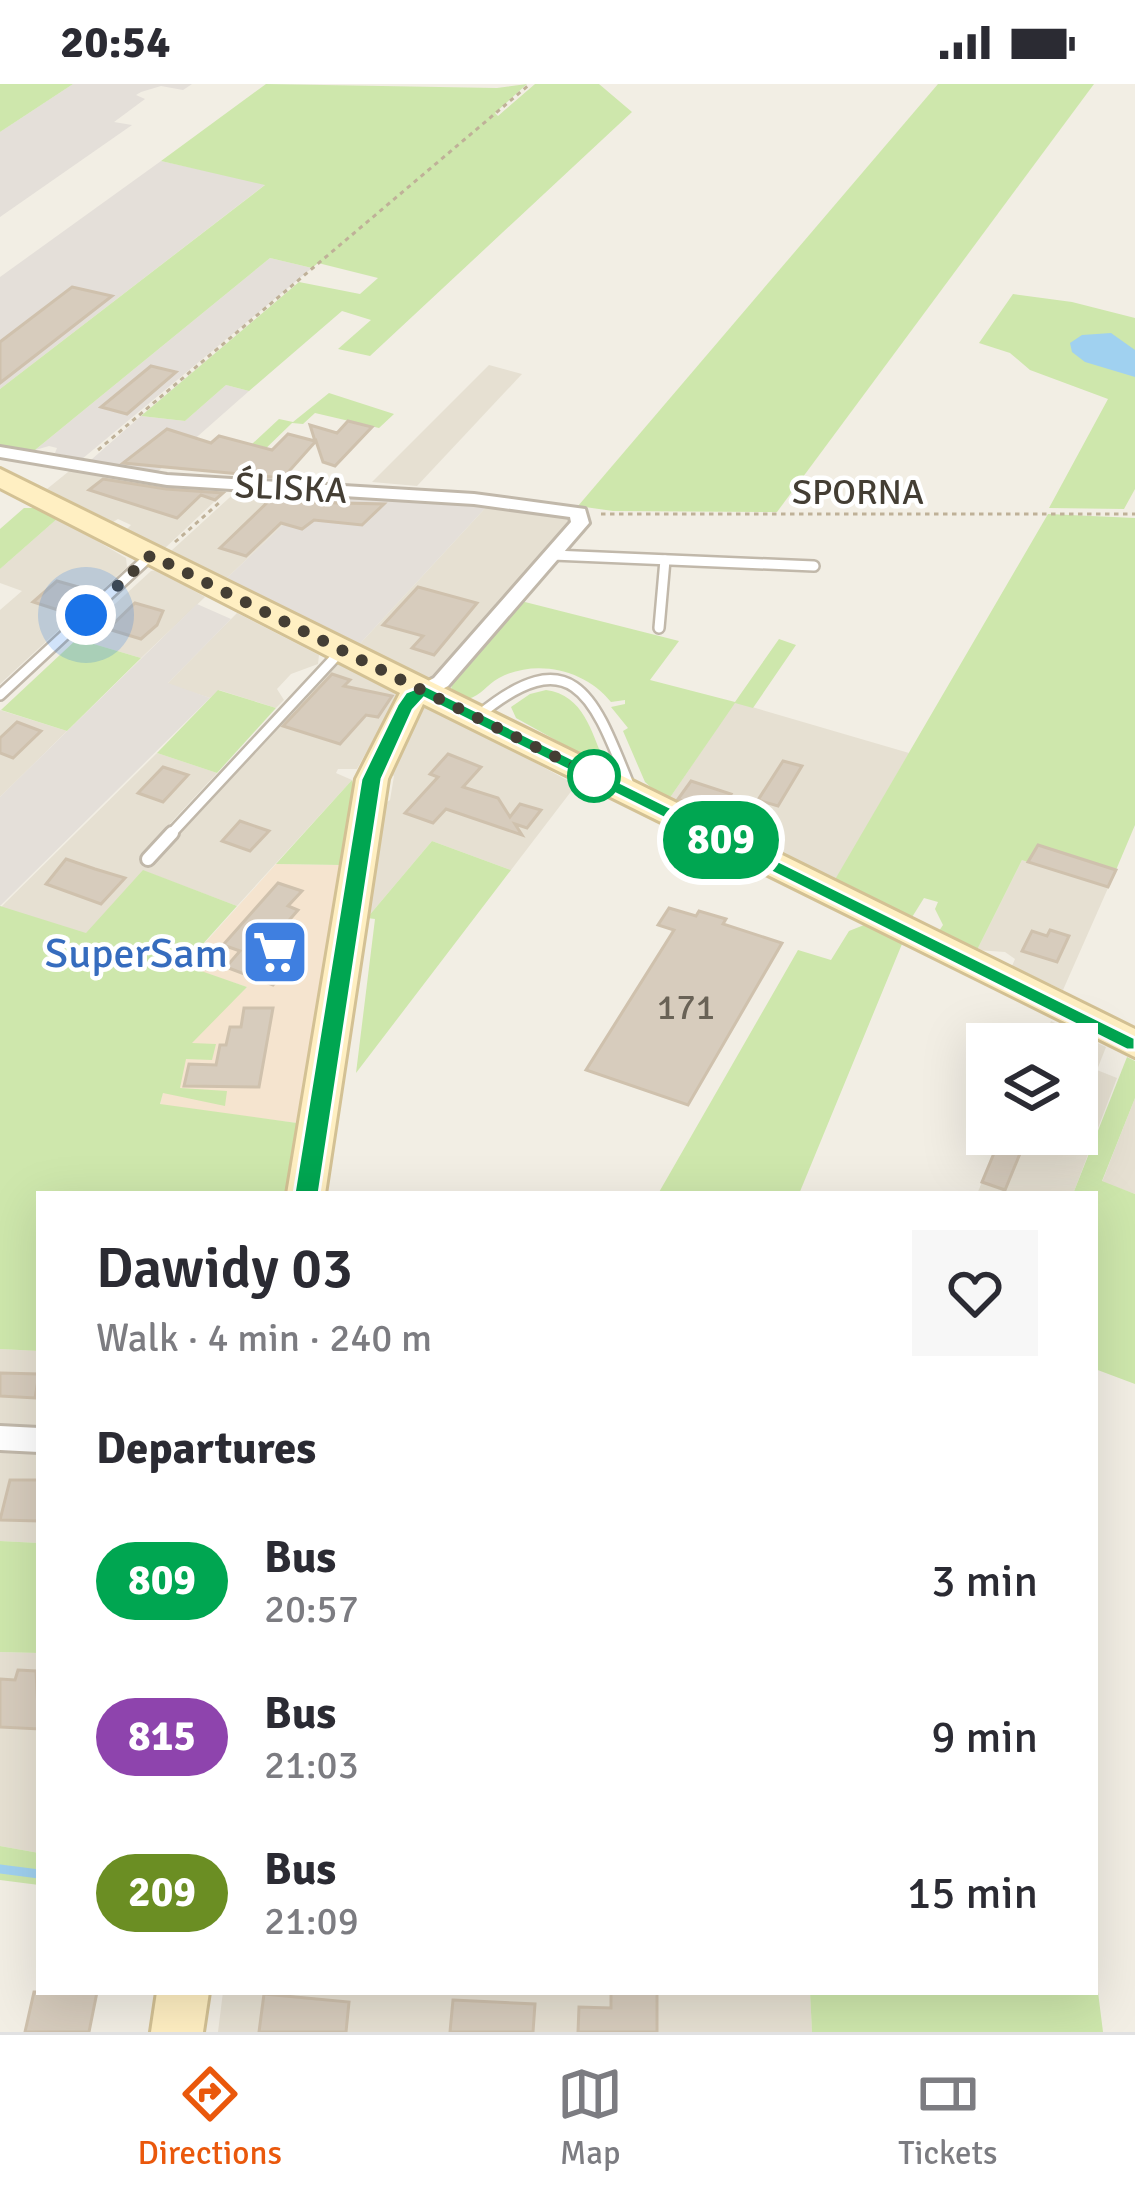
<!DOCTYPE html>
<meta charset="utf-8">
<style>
:root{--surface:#fff;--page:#f7f7f7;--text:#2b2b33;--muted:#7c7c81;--line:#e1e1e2;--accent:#ea580c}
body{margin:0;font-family:Signika,sans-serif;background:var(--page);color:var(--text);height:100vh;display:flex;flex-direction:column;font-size:45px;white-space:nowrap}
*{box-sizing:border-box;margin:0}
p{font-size:39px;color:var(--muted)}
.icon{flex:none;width:66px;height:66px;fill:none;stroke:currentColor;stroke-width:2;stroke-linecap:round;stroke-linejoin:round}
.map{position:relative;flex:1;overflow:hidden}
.panel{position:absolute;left:36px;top:1107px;width:1062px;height:804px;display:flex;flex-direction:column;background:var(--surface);border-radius:0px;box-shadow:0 12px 48px #0002}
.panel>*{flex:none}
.badge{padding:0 24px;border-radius:39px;font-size:42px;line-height:78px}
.fabs{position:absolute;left:966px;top:939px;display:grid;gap:24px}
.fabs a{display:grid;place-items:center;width:132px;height:132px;border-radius:0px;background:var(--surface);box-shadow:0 12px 48px #0002;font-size:60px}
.you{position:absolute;width:60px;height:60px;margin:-30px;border:9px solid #fff;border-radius:50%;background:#1a73e8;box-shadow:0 0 0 18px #1a73e833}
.map>.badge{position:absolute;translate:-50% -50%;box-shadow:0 0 0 6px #fff}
h2{padding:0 60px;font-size:45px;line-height:108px}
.round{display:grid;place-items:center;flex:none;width:126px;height:126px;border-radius:0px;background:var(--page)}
.head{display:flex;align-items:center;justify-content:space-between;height:204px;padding:0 60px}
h1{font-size:57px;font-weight:600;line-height:90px}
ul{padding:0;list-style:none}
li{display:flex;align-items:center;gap:36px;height:156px;padding:0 60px}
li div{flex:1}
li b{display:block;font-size:45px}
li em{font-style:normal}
li .badge{min-width:132px;font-weight:700;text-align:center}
.status{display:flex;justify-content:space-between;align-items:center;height:84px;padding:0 60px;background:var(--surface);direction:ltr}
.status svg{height:33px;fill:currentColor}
.tab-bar{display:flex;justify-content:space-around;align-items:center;height:168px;border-top:3px solid var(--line);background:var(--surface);font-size:33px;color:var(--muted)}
.tab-bar a{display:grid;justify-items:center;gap:6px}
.tab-bar .selected{color:var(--accent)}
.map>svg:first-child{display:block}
.residential{fill:#e6e0d2}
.commercial{fill:#f5e4cf}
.industrial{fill:#e4dfd9}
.green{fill:#cee7ac}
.water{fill:#a0d1f0}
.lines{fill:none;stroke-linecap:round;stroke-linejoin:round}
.stream{stroke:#a0d1f0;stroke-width:9}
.building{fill:#d7ccbd;stroke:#cfc1ad;stroke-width:3}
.lane-far1-casing{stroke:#c1b8aa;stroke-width:14}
.lane-casing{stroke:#c1b8aa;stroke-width:18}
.street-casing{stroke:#c1b8aa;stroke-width:6}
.secondary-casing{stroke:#d3c194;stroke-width:6}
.path{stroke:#bfb198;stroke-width:3;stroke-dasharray:4.5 4.5;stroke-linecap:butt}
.lane-far1{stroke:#fff;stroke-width:9}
.lane{stroke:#fff;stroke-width:12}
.street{fill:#fff;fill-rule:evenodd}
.secondary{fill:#ffefc2;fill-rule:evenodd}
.line{fill:#00a651;stroke:#fff;stroke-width:3}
.walk{stroke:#443e34;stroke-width:12;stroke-dasharray:0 21.6}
.stop-dot{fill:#fff;stroke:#00a651;stroke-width:6}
.labels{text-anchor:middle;stroke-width:9;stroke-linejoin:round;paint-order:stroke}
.far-street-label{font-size:36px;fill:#443e34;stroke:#fff}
.number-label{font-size:36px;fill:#696256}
.shop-label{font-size:42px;fill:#366cbe;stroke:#fff;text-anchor:end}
</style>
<div class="status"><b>20:54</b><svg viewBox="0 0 49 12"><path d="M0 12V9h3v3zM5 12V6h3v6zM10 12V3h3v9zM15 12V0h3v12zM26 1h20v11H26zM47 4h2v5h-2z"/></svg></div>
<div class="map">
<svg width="1135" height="1948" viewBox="0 0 1135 1948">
<rect width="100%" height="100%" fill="#f2eee4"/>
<g class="residential">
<polygon points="489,281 522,290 417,402 372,398"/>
<polygon points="73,384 230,403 165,464 127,445 131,441 118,435 113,438 47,405"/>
<polygon points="240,404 317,408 227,494 171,467"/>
<polygon points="488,421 571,430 574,437 511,510 503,511 495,520 498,524 439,592 428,596 356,564"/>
<polygon points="58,434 126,474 127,483 0,600 0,526 22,507 0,499 0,485"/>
<polygon points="157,486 205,513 141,574 77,555 151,487"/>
<polygon points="237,529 319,571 318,580 291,590 277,605 284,616 276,624 219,606 210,614 167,600"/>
<polygon points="338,578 399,609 357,685 338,685 336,689 352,696 237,822 144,787 86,850 1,823 157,669 217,689 141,771 153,777"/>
<polygon points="735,618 909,669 835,797 728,746 734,735 718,729 708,740 667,718"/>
<polygon points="431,621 512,661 510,665 576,701 511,786 432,757 367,834 383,721 390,716 394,692 389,690 421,624"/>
<polygon points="0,626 67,647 0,713"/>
<polygon points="1038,761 1116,786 1063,906 1012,882 1015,875 1005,868 977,866 1022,776"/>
<polygon points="1051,937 1106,963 1097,986 1117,994 1073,1110 977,1110 1002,1050 1077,1050 1077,960 1041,960"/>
<polygon points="1135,1014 1135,1110 1102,1098"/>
<polygon points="0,1265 39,1267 39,1350 0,1348"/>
<polygon points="0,1360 39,1362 39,1459 0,1457"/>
<polygon points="0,1568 39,1569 39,1769 0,1762"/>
<polygon points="223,1908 810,1908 812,1948 218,1948"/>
</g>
<polygon class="commercial" points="276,780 341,781 304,1040 160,1021 170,976 247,903 184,882"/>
<g class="industrial">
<polygon points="73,0 192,0 183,6 161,2 141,8 136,11 145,15 114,38 132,41 0,133 0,48"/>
<polygon points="161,77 266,100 0,305 0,193"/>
<polygon points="270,174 312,184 82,375 55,369 57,364 49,362 35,366"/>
<polygon points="226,301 249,307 156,389 94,380 91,376 141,332 185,337"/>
<polygon points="317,408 488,421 356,564 227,494"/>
<polygon points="197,520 231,535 168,599 210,614 0,822 0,713"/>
</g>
<g class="green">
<polygon points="0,0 73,0 0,48"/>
<polygon points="266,0 497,4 527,0 495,29 498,32 535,0 599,0 632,28 370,272 338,265 371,236 342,227 249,307 226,301 185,337 141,332 299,198 360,210 378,194 318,179 312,184 270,174 35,366 0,365 0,305 265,101 161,77"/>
<polygon points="938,0 1094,0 777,428 613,427 578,422"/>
<polygon points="1013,210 1072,218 1135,234 1135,405 1124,425 1049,424 1108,315 1030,286 1010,269 979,259"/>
<polygon points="329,309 394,330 379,344 315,329 303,340 292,339 257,373 230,366 240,357 252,360 279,335 293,338"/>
<polygon points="24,424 36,424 58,434 0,485 0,445"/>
<polygon points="1048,430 1135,434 1135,741 1116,786 1038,762 1028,778 1022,776 977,866 939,847 943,841 935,825 938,818 924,814 909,838 833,799"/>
<path d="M521,517L679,557L650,596L735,618L779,555L796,561L753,624L735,619L667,718L645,698L623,647L628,644L611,623L625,620V616L611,618C586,586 536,574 499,594C486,601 482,611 468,615L451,607L452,598Z"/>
<polygon points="77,555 141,574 67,647 1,626"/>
<polygon points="218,606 276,624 217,689 157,669"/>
<path d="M546,606C584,611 591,648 605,679H597L516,634L511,623L530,610Z"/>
<polygon points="352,696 354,704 341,781 276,780"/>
<polygon points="432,757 511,786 356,989 375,835 367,834"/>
<polygon points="143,786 237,822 184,881 247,903 192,959 216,960 212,976 186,975 180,1004 227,1007 225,1022 163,1009 160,1020 304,1040 292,1110 39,1110 39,1267 0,1265 0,822 86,849"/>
<polygon points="864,841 902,860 799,1110 658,1110 798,866 831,876 849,847"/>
<polygon points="1127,973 1135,977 1135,1014 1102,1097 1135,1110 1135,1300 1095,1285 1095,1110 1073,1110"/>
<polygon points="0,1457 39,1459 39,1569 0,1568"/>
<polygon points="0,1762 39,1769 39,1801 0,1796"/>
<polygon points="1095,1884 1103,1948 812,1948 810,1908 1095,1908"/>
</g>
<polygon class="water" points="1111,249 1135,266 1135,293 1085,278 1072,268 1070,259 1082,251"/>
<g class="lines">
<polyline class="stream" points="0,1785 39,1790"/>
</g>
<g class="building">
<polygon points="72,203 112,212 0,299 0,258"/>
<polygon points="151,282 176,288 127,330 101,323"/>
<polygon points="348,337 372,343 335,382 323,378 316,357 283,394 123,379 167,345 211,359 219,352 272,366 288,350 315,357 310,341 337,349"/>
<polygon points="103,395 166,405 223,409 215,416 201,411 177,434 89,406"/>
<polygon points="274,412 299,418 384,420 362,441 314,436 302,445 281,439 246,472 220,464"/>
<polygon points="57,497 82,504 58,526 33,518"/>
<polygon points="418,503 477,519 434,571 412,564 423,552 383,541"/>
<polygon points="135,519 163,527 157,541 141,555 108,545"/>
<polygon points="332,590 350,596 344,602 392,612 378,633 366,631 340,660 283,642"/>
<polygon points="17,638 41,647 13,674 0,669 0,654"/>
<polygon points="448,670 481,683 463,703 498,714 510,733 520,720 541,726 527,744 515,740 522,751 446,725 433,739 405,729 438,693 430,690"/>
<polygon points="783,677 802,682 778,722 758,716"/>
<polygon points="163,683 188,691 163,718 138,709"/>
<polygon points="691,697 731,710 718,729 692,721 678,715"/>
<polygon points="240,737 269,747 250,767 222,757"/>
<polygon points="1038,761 1116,786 1108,803 1028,778"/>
<polygon points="66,775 95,785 125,794 101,820 46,800"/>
<polygon points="278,799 302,807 288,822 298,826 285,841 295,845 281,860 291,864 278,880 288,884 273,901 226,883 240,867 223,861"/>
<polygon points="669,824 696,832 699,827 726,835 723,840 782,859 688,1021 586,986 674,846 658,841"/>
<polygon points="1050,846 1069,852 1057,878 1022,867 1032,847 1047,852"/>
<polygon points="244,924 273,924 259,1003 184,1002 189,980 216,981 220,961 226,961 230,943 241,943"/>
<polygon points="1002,1050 1028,1050 1005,1106 982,1098"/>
<polygon points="0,1289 39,1290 35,1314 0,1312"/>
<polygon points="10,1396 39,1396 39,1437 0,1436"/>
<polygon points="18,1586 36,1587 39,1645 0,1643 0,1595 15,1596"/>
<polygon points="34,1908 97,1908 89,1948 25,1948"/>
<polygon points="611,1908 657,1908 657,1948 578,1948 579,1923 611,1924"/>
<polygon points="264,1910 349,1918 346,1948 259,1948"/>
<polygon points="453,1916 535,1920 533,1948 450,1948"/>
</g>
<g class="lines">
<defs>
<g id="lane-far1">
<polyline points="553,471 814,482"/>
<polyline points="659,544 665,476"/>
<polyline points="0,611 151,471"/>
<path d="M478,632C577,550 596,620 632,708"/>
<polyline points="169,752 341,567"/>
</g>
<polyline id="lane" points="148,775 172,749"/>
<g id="street">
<polygon points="0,363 167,391 474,410 585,425 589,439 448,602 431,611 417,611 417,603 434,594 571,438 570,433 474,420 167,401 0,373"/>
<polygon points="0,1342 39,1344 39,1368 0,1366"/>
</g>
<g id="secondary">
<polygon points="0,385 1135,945 1135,973 423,620 388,695 325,1110 287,1110 356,695 400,609 0,404"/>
<polygon points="157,1908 209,1908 203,1948 151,1948"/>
</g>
</defs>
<use href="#lane-far1" class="lane-far1-casing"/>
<use href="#lane" class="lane-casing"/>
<use href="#street" class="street-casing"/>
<use href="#secondary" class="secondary-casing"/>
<g class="path">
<polyline points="98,366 530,0"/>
<polyline points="601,430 1135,430"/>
<polyline points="175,458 220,418"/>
</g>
<use href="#lane-far1" class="lane-far1"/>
<use href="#lane" class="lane"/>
<use href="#street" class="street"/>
<use href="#secondary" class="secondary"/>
</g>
<polygon class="line" points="424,601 1135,954 1135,966 1127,966 424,614 413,626 382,695 319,1110 315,1117 298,1117 294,1110 361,695 397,621 406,608"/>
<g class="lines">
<polyline class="walk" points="86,531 151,471 602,696 594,692"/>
</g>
<defs>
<symbol id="supermarket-square" viewBox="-11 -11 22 22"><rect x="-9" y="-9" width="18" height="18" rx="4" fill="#3f7fe0" stroke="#fff"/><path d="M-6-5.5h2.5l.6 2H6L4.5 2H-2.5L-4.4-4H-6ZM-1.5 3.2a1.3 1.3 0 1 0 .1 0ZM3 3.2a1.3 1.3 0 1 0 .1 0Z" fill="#fff"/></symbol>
</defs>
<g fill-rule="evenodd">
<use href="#supermarket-square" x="237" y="830" width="76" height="76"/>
</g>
<circle class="stop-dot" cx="594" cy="692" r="24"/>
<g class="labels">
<g class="far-street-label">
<text transform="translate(291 403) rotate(3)" y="13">ŚLISKA</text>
<text x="858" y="420">SPORNA</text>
</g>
<g class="number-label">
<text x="686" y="935">171</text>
</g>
<g class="shop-label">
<text x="228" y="883">SuperSam</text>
</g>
</g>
</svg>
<div class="fabs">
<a><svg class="icon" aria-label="layers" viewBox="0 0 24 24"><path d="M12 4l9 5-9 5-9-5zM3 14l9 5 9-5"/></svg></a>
</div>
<div class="you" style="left:86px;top:531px"></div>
<b class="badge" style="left:721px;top:756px;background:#00a651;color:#fff">809</b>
<section class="panel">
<div class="head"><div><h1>Dawidy 03</h1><p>Walk · 4 min · 240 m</p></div><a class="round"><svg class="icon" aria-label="heart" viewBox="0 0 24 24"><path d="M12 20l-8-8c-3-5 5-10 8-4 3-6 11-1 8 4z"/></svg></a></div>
<h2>Departures</h2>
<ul>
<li><span class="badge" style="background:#00a651;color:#fff">809</span><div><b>Bus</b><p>20:57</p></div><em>3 min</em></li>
<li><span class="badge" style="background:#8e44ad;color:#fff">815</span><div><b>Bus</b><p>21:03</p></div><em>9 min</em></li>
<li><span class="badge" style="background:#6b8e23;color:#fff">209</span><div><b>Bus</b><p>21:09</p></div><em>15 min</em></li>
</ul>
</section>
</div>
<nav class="tab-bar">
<a class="selected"><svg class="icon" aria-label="directions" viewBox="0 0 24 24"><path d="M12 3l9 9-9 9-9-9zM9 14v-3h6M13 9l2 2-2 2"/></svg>Directions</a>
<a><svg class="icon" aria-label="map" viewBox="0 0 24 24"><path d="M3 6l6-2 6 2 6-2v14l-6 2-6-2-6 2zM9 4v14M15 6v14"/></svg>Map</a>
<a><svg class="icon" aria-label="tickets" viewBox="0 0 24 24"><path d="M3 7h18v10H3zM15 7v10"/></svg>Tickets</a>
</nav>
